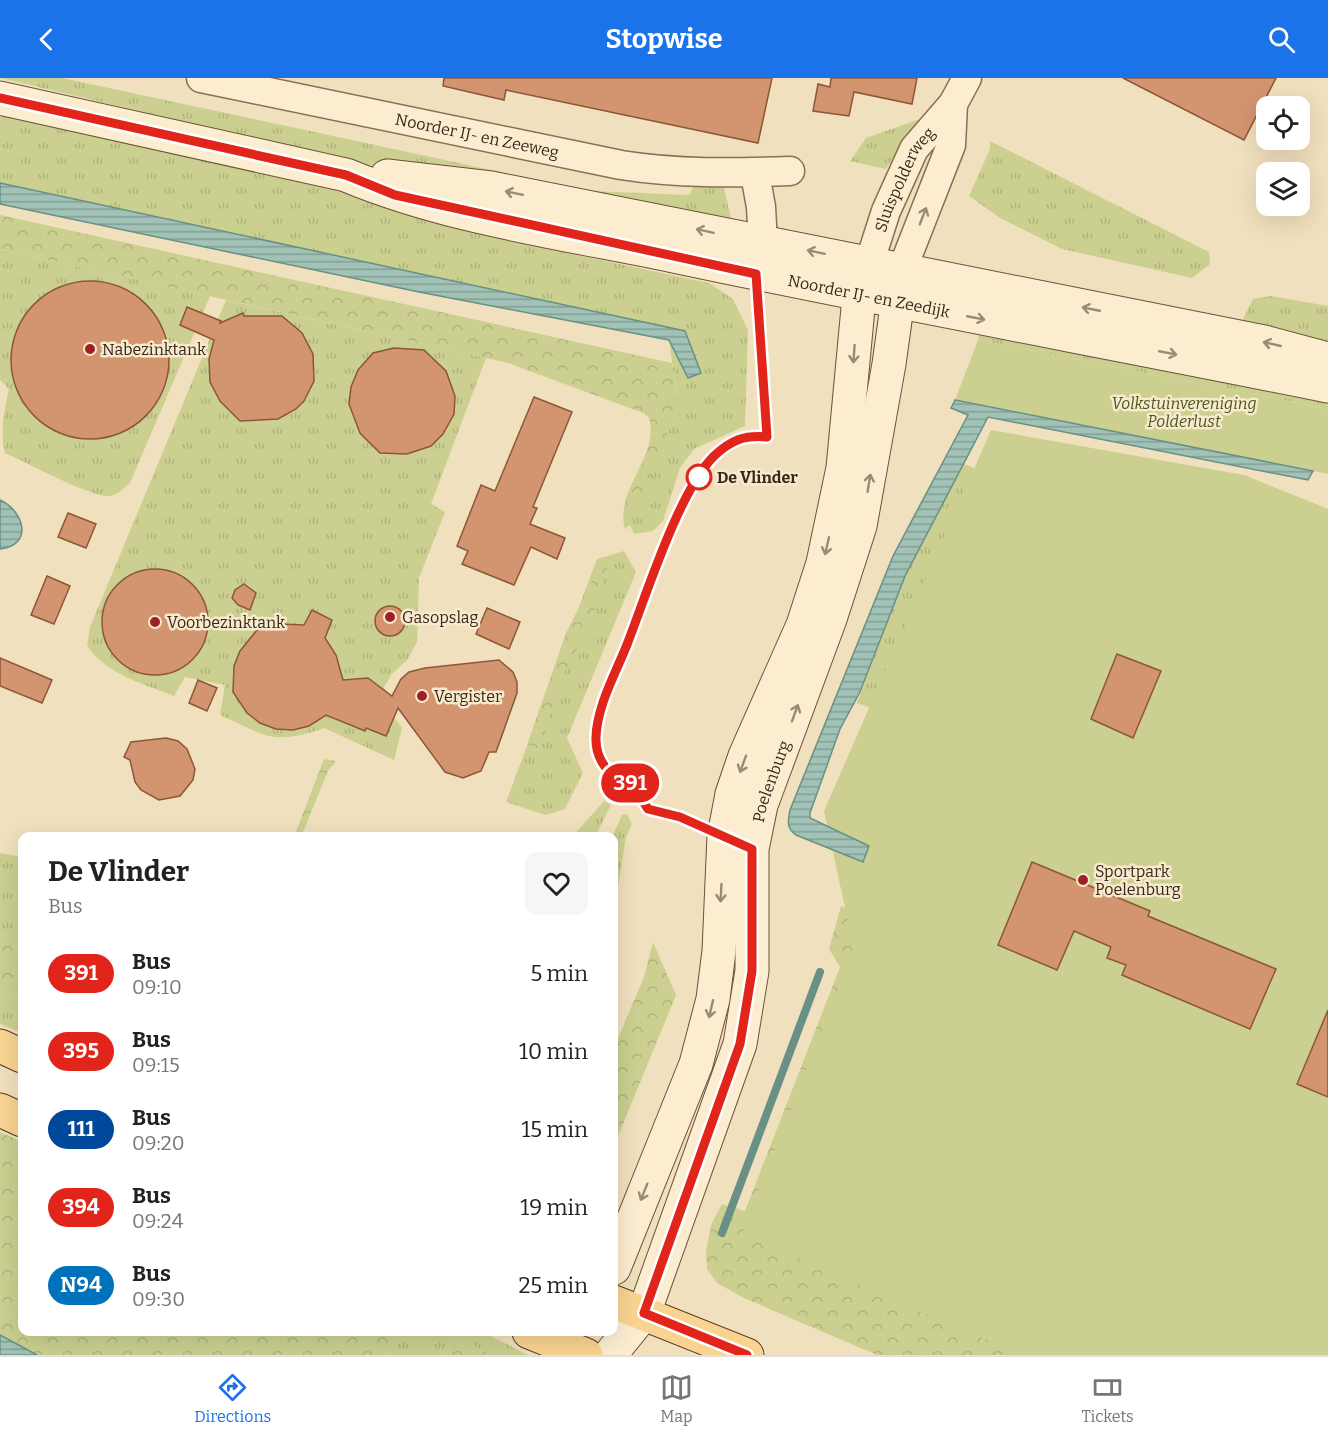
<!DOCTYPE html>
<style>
:root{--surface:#fff;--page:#f6f6f6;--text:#222;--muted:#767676;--line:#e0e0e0;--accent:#1a73e8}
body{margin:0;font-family:Bitter,serif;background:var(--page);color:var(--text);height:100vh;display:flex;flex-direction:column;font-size:22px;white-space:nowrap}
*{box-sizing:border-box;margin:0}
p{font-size:20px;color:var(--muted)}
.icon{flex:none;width:33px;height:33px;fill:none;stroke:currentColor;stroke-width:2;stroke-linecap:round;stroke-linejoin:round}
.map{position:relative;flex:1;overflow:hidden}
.side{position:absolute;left:18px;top:754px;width:600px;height:504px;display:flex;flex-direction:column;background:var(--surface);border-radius:12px;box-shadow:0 6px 24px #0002}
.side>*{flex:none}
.badge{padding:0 12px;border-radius:20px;font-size:21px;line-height:39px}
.tools{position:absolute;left:1256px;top:18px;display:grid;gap:12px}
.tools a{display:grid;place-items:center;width:54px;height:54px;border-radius:12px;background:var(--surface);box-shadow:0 6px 24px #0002;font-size:30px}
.map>.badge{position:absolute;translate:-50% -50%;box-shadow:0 0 0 3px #fff}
.round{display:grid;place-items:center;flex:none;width:63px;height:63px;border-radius:12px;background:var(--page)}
.head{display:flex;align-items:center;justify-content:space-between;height:102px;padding:0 30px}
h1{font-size:28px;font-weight:700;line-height:45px}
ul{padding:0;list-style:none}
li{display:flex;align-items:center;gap:18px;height:78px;padding:0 30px}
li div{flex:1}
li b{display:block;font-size:22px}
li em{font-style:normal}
li .badge{min-width:66px;font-weight:700;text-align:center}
header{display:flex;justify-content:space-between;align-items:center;height:78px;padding:0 30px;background:var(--accent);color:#fff;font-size:27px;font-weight:700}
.menu{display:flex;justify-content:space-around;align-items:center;height:84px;border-top:2px solid var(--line);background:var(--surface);font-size:16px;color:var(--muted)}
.menu a{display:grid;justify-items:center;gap:3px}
.menu .selected{color:var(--accent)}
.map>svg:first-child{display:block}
.grass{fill:url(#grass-tufts)}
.forest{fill:url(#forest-crowns)}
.green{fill:#cbd090}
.water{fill:url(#water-rules);stroke:#689085;stroke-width:1.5}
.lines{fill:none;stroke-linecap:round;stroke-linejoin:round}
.stream{stroke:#689085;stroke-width:8}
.building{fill:#d3956f;stroke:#8c5639;stroke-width:1.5}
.street-casing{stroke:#8a6f55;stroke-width:31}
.secondary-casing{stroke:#6c5038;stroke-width:35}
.primary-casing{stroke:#573d2a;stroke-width:35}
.street{stroke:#fcedd1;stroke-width:28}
.secondary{stroke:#fcedd1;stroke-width:33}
.primary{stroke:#f9d491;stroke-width:33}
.oneway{stroke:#9a8a76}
.line-casing{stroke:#fff;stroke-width:14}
.line{stroke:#e1251b;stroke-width:9}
.poi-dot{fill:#9e2025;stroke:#f8eacd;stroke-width:2}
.stop-dot{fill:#fff;stroke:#e1251b;stroke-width:3}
.labels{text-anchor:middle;stroke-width:5;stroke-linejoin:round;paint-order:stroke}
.street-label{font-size:16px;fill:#38281b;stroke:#f8eacd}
.poi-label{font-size:16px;fill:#38281b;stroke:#f8eacd;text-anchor:start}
.park-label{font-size:16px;font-style:italic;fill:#4b5720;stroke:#f8eacd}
.stop-label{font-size:16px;font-weight:bold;fill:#38281b;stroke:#f8eacd;text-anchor:start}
</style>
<header><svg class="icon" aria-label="back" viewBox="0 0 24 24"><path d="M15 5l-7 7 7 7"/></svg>Stopwise<svg class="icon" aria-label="search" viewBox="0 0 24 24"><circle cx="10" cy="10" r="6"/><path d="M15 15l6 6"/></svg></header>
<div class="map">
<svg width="1328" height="1277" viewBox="0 0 1328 1277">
<defs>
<pattern id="grass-tufts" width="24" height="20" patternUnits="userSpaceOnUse" patternTransform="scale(1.5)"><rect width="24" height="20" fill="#cbd090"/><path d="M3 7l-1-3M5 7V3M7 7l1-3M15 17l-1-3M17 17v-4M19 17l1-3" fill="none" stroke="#afb37c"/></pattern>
<pattern id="forest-crowns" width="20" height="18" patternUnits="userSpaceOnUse" patternTransform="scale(1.5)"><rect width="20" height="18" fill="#cbd090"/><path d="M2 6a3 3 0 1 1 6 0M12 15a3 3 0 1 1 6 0" fill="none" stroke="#afb37c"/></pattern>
<pattern id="water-rules" width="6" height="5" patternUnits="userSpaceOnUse" patternTransform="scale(1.5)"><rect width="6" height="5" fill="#a1c2b7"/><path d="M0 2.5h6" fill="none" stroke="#849e94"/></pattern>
</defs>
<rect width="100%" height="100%" fill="#f1e0bd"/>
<g class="grass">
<polygon points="0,0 62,0 590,113 689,117 695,106 723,106 732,145 390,92"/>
<polygon points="0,33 348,110 502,161 709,205 733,221 748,252 745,348 694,371 680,390 663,443 653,453 634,456 630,447 635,430 678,328 669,262 688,300 685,253 0,105"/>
<polygon points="920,41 886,91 850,83 866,60"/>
<polygon points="990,63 1209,174 1210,186 1192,200 1062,171 1000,140 969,118 990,71"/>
<path d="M0,171L210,218L130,405C123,411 116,419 106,418C82,415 30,386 5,375C0,355 4,332 9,311L0,302Z"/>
<polygon points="1271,218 1328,228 1328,277 1241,245 1253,221"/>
<path d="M226,222L486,280L431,426L445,434L419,500L417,564L408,581L392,596L384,609L388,630L402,650L394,682L324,650C273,668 267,658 220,637L225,607L185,599L174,618C143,606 107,596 87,568L90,549Z"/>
<polygon points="980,248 1328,314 1328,331 978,262"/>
<polygon points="964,386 979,392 882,634 857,625 905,498"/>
<polygon points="624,473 636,494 567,660 583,695 565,731 546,737 506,724 597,481"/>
<polygon points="604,723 611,727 595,759 572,759"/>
<polygon points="627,736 632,746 626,759 614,834 612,759 622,737"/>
<polygon points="0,775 22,779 22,873 0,863"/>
<polygon points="0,911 22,920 22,955 0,946"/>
<polygon points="396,1254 483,1254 528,1277 494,1277 453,1259 446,1277 384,1277"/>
</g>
<g class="forest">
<path d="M0,137L672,285L678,328L630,447L625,451C614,411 660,379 649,340L643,335L508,285L0,171Z"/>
<polygon points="600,488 608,491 587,554 557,608 541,671 527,667 566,555"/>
<polygon points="324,681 336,683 328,693 301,759 294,759"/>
<polygon points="841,828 987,888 1092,1277 877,1277 744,1220 717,1205 707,1191 706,1174 711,1147 722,1126 745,1133 840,889 829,871"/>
<polygon points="0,862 22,873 22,920 0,911"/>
<polygon points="653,864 676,917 614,1068 614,970 644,899"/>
<polygon points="0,1054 22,1064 22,1254 398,1255 384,1277 37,1277 0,1257"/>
<polygon points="453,1259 494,1277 446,1277"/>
</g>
<g class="green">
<polygon points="978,262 1328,331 1328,396 955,322"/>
<polygon points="991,352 1244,397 1328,431 1328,1277 1020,1277 742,1155 854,871 824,733"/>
</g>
<g class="water">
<polygon points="0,105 685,253 701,295 688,300 669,262 419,214 0,126"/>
<path d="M955,322L1313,393L1308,402L988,339L905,498L860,614L840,651L810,735V740L869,768L863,784L796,757C786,750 788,743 790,732L893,478L968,337L951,330Z"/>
<path d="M0,422C24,433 34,467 0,471Z"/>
<polygon points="0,1257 37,1277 0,1277"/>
</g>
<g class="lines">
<polyline class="stream" points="722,1155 820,894"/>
</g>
<g class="building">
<polygon points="444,0 772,0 758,65 506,12 504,22 443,8"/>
<polygon points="831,0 917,0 912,26 854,14 849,38 813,33 818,6 830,9"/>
<polygon points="1123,0 1276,0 1244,62"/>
<circle cx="90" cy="282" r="79"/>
<polygon points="187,229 221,243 220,245 243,235 244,238 282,238 302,255 313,276 314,303 304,323 296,331 278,341 240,343 220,323 210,304 209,281 214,262 180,247"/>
<polygon points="394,270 424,272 446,293 455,318 454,336 443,356 431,368 407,376 380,375 360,355 349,326 351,309 358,292 373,275"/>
<polygon points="534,319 572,334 533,429 537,430 530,446 565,460 557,481 531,469 514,507 462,486 468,473 457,468 481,407 495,413"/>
<polygon points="68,435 96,446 86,470 58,459"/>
<circle cx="155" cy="544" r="53"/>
<polygon points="47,498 70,508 54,546 31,537"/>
<polygon points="244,506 256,515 250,532 238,527 232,520 235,512"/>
<circle cx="390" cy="543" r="15"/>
<polygon points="487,530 520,544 509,571 476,556"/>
<polygon points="312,532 332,542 325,560 336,577 343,602 368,600 392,618 401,601 409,594 425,590 499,582 513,594 517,604 517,615 496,674 489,674 481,693 463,700 445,694 398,630 386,658 366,650 365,653 326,637 309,648 293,652 276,651 260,645 247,635 233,614 234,588 240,573 257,552 281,546 304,547"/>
<polygon points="1117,576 1161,593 1133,660 1091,641"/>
<polygon points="0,580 52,602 42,625 0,608"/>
<polygon points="198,602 217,610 207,633 189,625"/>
<polygon points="166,660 178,663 187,671 195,691 193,702 180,718 159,722 141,712 135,704 130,682 124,679 131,664"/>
<polygon points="1032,784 1150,833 1148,838 1276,891 1250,951 1122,897 1126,887 1107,880 1111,869 1074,853 1057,892 998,867"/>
<polygon points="1328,932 1328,1019 1297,1006"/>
</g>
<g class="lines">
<defs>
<g id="street">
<path id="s1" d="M201,0L621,87C677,96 733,95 790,93"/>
<polyline points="755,96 761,129 763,165"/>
<path id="s2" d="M869,186L886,133L914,71L953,26L967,0"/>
<polyline points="902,192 951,67 953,26"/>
</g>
<g id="secondary">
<path id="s3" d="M0,20L346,97C449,140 564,155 674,178C891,224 1110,264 1328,308"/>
<polyline points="387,98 491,110 1264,264 1328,281"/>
<polyline points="614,1190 696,986 713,921 719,873 724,758 732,716 745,678 803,547 823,485 843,390 858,230 869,186"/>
<path id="s4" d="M610,1277L644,1235L740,966L752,893V771L761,727L830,541L860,448L889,286L902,192"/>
</g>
<g id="primary">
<polyline points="0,968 22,978"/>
<polyline points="0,1032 22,1042"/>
<polyline points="614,1224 747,1277"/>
<polyline points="529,1254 586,1277"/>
</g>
</defs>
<use href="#street" class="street-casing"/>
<use href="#secondary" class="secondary-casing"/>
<use href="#primary" class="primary-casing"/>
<use href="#street" class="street"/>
<use href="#secondary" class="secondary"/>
<use href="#primary" class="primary"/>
</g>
<defs><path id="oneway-shaft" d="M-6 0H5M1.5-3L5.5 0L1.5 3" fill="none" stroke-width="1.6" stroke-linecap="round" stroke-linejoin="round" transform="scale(1.5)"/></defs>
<g class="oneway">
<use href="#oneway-shaft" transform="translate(514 115) rotate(-168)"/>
<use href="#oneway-shaft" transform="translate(923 138) rotate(-69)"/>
<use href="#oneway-shaft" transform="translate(705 153) rotate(-168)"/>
<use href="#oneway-shaft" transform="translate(816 174) rotate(-168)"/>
<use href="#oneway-shaft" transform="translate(1091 231) rotate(-169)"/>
<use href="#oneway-shaft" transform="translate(976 240) rotate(11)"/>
<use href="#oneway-shaft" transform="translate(1272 266) rotate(-167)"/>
<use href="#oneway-shaft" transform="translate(1168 275) rotate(11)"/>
<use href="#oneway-shaft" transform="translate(854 276) rotate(94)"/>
<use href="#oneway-shaft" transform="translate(869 405) rotate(-81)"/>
<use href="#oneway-shaft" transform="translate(827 468) rotate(103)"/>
<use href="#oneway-shaft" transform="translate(795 635) rotate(-70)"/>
<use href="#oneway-shaft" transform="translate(743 686) rotate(110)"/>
<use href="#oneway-shaft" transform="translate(721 815) rotate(93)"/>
<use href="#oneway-shaft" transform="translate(711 931) rotate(103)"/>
<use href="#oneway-shaft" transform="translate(644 1114) rotate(112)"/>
</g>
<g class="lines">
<defs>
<path id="line" d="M0,20L346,97L395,117L756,196L767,359C744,357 731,362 714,378C679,413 647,515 628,564C617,593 597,627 596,659C595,681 610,702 631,705L648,731L680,739L752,771V893L740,966L644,1235L747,1277"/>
</defs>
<use href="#line" class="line-casing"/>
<use href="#line" class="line"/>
</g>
<g class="poi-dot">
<circle cx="90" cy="271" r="6"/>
<circle cx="390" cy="539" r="6"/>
<circle cx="155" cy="544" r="6"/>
<circle cx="422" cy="618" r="6"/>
<circle cx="1083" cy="802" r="6"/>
</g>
<circle class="stop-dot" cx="699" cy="399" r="12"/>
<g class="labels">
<g class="street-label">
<text dy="6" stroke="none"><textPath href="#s1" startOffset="282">Noorder IJ- en Zeeweg</textPath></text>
<text dy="6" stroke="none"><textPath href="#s2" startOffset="92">Sluispolderweg</textPath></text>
<text dy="6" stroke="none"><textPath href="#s3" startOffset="892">Noorder IJ- en Zeedijk</textPath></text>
<text dy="6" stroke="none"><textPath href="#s4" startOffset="606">Poelenburg</textPath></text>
</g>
<g class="poi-label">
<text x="102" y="277">Nabezinktank</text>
<text x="402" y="545">Gasopslag</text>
<text x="167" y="550">Voorbezinktank</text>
<text x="434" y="624">Vergister</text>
<text x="1095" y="799">Sportpark<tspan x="1095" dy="18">Poelenburg</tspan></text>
</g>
<g class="park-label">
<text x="1184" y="331">Volkstuinvereniging<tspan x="1184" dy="18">Polderlust</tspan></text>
</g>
<g class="stop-label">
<text x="717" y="405">De Vlinder</text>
</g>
</g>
</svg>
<div class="tools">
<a><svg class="icon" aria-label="locate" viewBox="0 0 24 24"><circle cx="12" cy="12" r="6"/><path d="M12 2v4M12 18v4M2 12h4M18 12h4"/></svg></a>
<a><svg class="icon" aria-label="layers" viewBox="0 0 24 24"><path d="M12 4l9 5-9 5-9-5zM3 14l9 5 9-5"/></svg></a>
</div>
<b class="badge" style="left:630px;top:705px;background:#e1251b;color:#fff">391</b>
<section class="side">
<div class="head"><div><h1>De Vlinder</h1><p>Bus</p></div><a class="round"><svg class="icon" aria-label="heart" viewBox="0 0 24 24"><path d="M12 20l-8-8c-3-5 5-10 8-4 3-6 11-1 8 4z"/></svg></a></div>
<ul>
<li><span class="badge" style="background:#e1251b;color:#fff">391</span><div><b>Bus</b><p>09:10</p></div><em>5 min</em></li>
<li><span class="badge" style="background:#e1251b;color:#fff">395</span><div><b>Bus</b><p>09:15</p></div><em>10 min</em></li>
<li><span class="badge" style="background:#004899;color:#fff">111</span><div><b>Bus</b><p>09:20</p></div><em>15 min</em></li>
<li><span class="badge" style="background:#e1251b;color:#fff">394</span><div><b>Bus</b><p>09:24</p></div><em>19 min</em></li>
<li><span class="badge" style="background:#0072bc;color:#fff">N94</span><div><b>Bus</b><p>09:30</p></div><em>25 min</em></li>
</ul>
</section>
</div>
<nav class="menu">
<a class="selected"><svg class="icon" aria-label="directions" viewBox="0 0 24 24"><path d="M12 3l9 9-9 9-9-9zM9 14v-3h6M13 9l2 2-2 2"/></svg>Directions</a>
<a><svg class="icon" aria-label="map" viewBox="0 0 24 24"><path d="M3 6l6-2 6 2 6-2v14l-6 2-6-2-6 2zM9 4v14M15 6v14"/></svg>Map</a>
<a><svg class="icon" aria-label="tickets" viewBox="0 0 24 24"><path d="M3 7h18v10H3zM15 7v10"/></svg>Tickets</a>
</nav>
